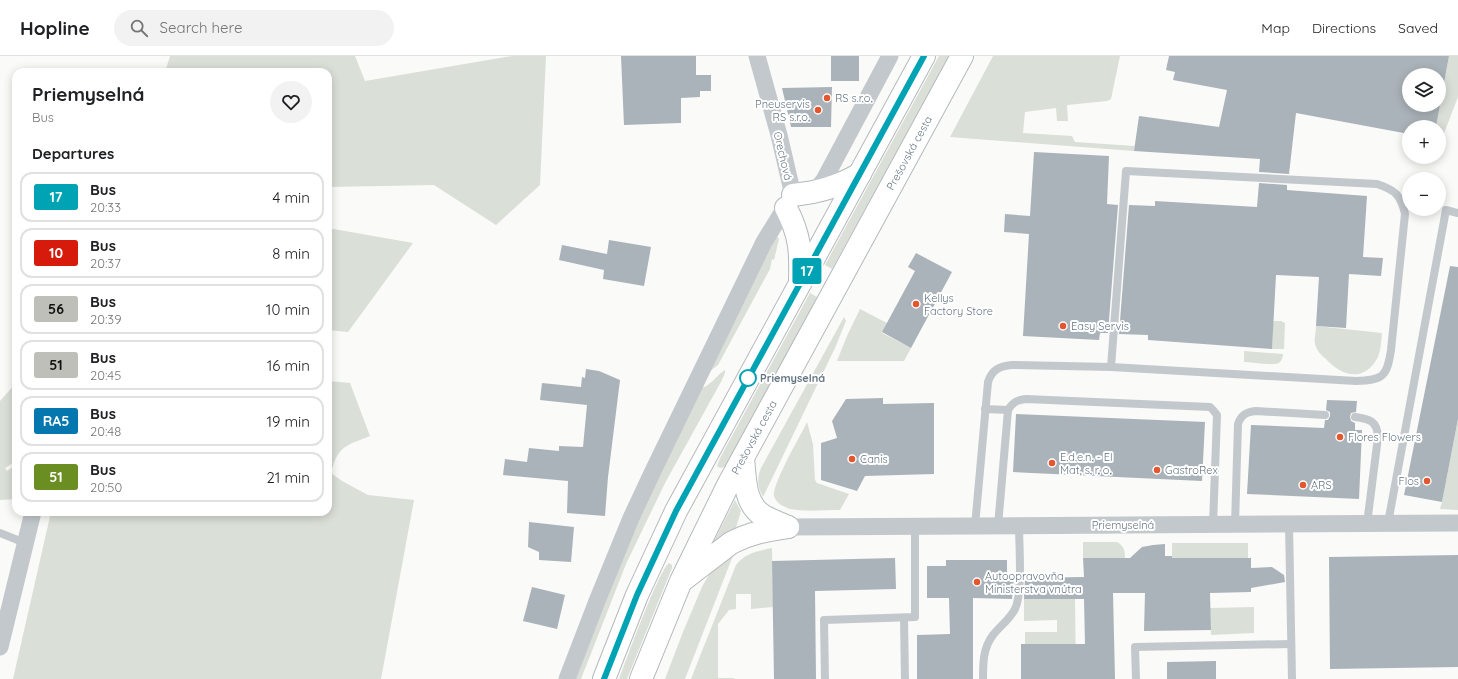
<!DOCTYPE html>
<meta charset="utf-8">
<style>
:root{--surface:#fff;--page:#f2f2f2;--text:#202124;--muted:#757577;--line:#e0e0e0}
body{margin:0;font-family:Quicksand,sans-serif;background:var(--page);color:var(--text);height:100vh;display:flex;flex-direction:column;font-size:15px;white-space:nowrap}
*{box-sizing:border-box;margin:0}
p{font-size:13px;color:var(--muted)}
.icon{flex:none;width:22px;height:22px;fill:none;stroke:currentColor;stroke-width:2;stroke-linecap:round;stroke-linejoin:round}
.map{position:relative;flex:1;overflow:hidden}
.drawer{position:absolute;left:12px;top:12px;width:320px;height:448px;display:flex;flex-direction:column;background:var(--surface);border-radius:12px;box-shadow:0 2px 10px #0003}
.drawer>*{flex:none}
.badge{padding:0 8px;border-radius:3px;font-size:14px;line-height:26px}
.fabs{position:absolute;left:1402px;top:12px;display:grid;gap:8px}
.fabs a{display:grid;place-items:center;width:44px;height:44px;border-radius:50%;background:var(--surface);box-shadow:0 2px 10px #0003;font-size:20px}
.map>.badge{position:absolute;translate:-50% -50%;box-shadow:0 0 0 2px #fff}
h2{padding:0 20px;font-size:15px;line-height:36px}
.round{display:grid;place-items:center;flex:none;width:42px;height:42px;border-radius:21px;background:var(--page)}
.head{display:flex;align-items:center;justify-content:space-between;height:68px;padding:0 20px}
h1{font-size:19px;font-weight:800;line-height:30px}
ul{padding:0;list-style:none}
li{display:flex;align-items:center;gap:12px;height:50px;margin:0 8px 6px;padding:0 12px;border:2px solid var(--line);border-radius:12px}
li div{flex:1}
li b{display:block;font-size:15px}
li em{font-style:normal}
li .badge{min-width:44px;font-weight:700;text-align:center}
header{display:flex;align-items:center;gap:24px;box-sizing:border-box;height:56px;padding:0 20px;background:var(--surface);border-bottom:1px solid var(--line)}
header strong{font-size:19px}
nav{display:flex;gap:22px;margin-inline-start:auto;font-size:14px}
.search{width:280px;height:36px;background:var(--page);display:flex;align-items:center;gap:10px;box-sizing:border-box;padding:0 14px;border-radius:22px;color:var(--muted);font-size:15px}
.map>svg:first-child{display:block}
.green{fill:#dadfd7}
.building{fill:#aab3b9;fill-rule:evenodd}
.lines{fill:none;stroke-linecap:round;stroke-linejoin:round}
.trunk-casing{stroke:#b4b9bd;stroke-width:24}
.service{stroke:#c3c8cc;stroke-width:8}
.minor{stroke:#c3c8cc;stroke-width:17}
.trunk{stroke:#fff;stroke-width:22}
.line-casing{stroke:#fff;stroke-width:9}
.line{stroke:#00a3b4;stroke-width:6}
.poi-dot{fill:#e4572e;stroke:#fff;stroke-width:1.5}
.stop-dot{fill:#fff;stroke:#00a3b4;stroke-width:2}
.labels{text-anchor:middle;stroke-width:4;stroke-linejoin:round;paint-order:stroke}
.poi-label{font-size:11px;fill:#657683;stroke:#fff;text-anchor:start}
.street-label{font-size:11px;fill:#657683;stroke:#fff}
.stop-label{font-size:11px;font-weight:bold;fill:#657683;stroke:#fff;text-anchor:start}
</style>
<header>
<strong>Hopline</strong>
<div class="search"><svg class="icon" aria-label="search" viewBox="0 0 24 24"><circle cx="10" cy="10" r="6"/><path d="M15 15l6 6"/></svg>Search here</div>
<nav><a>Map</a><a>Directions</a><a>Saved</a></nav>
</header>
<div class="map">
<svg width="1458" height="623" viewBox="0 0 1458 623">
<rect width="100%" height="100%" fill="#fafaf8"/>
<g class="green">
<polygon points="170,0 355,0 365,25 512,0 546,0 540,129 496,169 434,129 328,131 328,16 165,16"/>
<polygon points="939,0 949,0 832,213 825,209"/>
<polygon points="993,0 1120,0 1111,43 1107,45 1067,49 1068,65 1057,65 1056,52 1025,56 1023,77 1072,80 1075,86 1135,90 1134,95 950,81"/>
<polygon points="1449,0 1458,0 1458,41 1443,80 1439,83 1439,71 1436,71"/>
<polygon points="328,172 413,187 348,276 328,274"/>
<polygon points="776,181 778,181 779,183 774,204 772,203 770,213 718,309 709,316 774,183"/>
<polygon points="810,237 817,241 728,406 724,411 720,412 717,410 720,402"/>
<polygon points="860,253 887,267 882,277 911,292 904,305 837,305 847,280"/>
<path d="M844,261L846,265L835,292L763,441C757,431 757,422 761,412Z"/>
<polygon points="1273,265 1281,265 1285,267 1284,293 1272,293"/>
<path d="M1316,270L1382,277C1381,286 1381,298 1375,306C1360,327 1340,318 1326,303C1321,299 1317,295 1315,288C1314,283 1316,276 1316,270Z"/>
<path d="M1244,295L1283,298C1283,301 1282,304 1279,307C1274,310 1251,306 1244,306Z"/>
<path d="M725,314V317L722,324L665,427L626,508L581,623H574L635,469L699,332C710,332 716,319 725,314Z"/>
<path d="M328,325L350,327L370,380C346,390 338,389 331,417L342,425L368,439L414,444L381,623H13L51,456H328Z"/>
<polygon points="16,327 16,405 5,412 7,415 16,409 16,443 0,444 0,345"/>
<polygon points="1458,363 1458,454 1440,453 1442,446"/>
<path d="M807,366L813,388L815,424L817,427L849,438L840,454C824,454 806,456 790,453C784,451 776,447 774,440C772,428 801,379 807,366Z"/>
<polygon points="735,444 741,455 735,475 710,493"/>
<path d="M1083,486H1117C1124,490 1125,495 1125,502H1083Z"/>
<rect x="1172" y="487" width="76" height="15"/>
<path d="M772,492L773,551L751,553V538H736V553L729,554L718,568V622H734V623H691L736,509C745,497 758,495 772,492Z"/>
<polygon points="734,497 685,623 665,623 683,576 702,531 711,515"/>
<path d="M669,507L672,509V512L627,623H619C625,606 659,514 669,507Z"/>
<polygon points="1024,542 1075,542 1076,623 1059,623 1058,588 1025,588 1025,576 1057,576 1057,564 1024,565"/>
<polygon points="1254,551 1254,577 1211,579 1210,552"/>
</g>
<g class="building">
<polygon points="621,0 696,0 696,19 711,19 711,35 700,35 700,41 681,42 681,67 624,69"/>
<rect x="831" y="0" width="28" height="25"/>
<path d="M1169,0H1449L1436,71H1409V78L1296,57L1289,118L1259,116L1260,103L1134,95L1139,60L1219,71L1227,34L1173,24L1175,16L1166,14ZM1409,19H1439V49H1409Z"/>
<polygon points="832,31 831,71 791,71 782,32"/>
<polygon points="1034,96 1109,100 1107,148 1118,149 1108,277 1100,277 1099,284 1023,280 1029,178 1004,176 1005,158 1030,160"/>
<polygon points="1259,127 1287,129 1287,134 1367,140 1363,201 1383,202 1381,220 1349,218 1346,272 1316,270 1319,221 1276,219 1272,293 1148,284 1148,279 1119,278 1129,149 1155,150 1155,145 1257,151"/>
<polygon points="609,184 651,191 644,230 603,223 604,214 559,204 562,189 607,198"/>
<polygon points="916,197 952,216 911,292 882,276 915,215 908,211"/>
<polygon points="1450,210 1458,211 1458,363 1442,446 1404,439"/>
<polygon points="586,313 599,315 620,324 608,421 605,460 567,457 568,425 503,419 505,403 527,406 529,392 559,395 559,390 583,391 587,349 540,344 542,327 581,331 582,321 585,322"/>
<polygon points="883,342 883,348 934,347 934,418 865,420 857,435 821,424 821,387 837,382 832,365 846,343"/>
<polygon points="1327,344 1357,345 1356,356 1351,357 1350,361 1351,365 1355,367 1355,374 1362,374 1359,443 1247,438 1251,369 1324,372 1325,364 1328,364 1330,360 1330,356 1326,354"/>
<polygon points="1016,358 1205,366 1202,425 1013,416"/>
<polygon points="529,466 574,471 571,506 539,504 539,496 528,491"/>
<polygon points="1165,488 1165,500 1172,500 1172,502 1251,502 1251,512 1272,511 1284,519 1285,526 1251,532 1251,536 1210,537 1211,574 1144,575 1145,537 1113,537 1115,623 1021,623 1021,588 1085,588 1084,543 1024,543 1025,522 1084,521 1083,502 1130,502 1142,491 1153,489"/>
<polygon points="1458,499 1458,611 1330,613 1329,501"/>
<polygon points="895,502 896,533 815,535 816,623 774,623 772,505"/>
<polygon points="946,504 1007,504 1007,520 1014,520 1012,543 973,542 973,623 917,623 917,579 950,578 949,542 927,542 927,510 946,510"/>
<polygon points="532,531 565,539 557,573 523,565"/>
<polygon points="1216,605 1216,623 1167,623 1167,606"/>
</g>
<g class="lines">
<defs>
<g id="trunk">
<path d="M793,139C819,136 837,131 860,118"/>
<path d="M786,152C800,179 801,195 800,225"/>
<path d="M743,402C745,421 744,447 762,459C770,464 779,467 788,471"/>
<path d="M684,523L731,487C750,477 767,474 788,471"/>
<polyline points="604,623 637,539 676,455 924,0"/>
<path id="s1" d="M641,623L681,525L728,429L962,0"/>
</g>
</defs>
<use href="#trunk" class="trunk-casing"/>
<g class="service">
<polyline points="985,353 1008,354"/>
<path d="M1355,361C1370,363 1377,365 1378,381L1367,468"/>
<polyline points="1388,467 1446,154 1458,157"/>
<polyline points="1289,468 1292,623"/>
<path d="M1235,469L1238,368C1241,359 1246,356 1256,355L1325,359"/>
<path d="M975,470L988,326C992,314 999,310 1012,309L1111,311L1356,325C1383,324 1387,321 1391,294L1405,158C1401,139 1395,134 1377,128L1126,115L1111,311"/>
<path d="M998,470L1008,354C1013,346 1017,344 1026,343L1210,351L1213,354L1217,359L1213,469"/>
<polyline points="0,477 25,487"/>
<polyline points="904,562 905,623"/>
<polyline points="825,623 824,564 915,561 915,471"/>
<path d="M983,623C983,607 983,592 993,579C1000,570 1010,563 1015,553C1023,537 1019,489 1019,470"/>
<polyline points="1136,623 1135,591 1291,588"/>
</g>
<g class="minor">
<polyline points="814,137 824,124 890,0"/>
<polyline points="788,471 1458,467"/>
<polyline points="0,591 33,456"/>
<polyline points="567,623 597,545 631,462 652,417 764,186 793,139 779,79 757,0"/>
</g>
<use href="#trunk" class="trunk"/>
</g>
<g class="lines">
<defs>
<polyline id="line" points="604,623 637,539 676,455 924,0"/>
</defs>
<use href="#line" class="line-casing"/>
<use href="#line" class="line"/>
</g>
<g class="poi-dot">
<circle cx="827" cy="42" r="4"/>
<circle cx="818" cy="54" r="4"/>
<circle cx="916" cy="248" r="4"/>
<circle cx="1063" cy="270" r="4"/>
<circle cx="1340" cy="381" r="4"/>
<circle cx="852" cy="403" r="4"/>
<circle cx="1052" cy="407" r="4"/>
<circle cx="1157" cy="414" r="4"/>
<circle cx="1427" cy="425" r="4"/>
<circle cx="1303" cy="429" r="4"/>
<circle cx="977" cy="526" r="4"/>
</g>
<circle class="stop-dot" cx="748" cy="322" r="8"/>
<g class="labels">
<g class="poi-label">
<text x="835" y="46">RS s.r.o.</text>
<text x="810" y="52" text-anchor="end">Pneuservis<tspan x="810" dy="13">RS s.r.o.</tspan></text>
<text x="924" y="246">Kellys<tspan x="924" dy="13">Factory Store</tspan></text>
<text x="1071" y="274">Easy Servis</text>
<text x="1348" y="385">Flores Flowers</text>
<text x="1060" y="405">E.d.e.n. - El<tspan x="1060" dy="13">Mat, s. r. o.</tspan></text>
<text x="860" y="407">Canis</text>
<text x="1165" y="418">GastroRex</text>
<text x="1419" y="429" text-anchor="end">Flos</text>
<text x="1311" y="433">ARS</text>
<text x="985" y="524">Autoopravovňa<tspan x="985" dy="13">Ministerstva vnútra</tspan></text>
</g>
<g class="street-label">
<text dy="4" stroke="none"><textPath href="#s1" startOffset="591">Prešovská cesta</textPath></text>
<text transform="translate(783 100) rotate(77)" y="4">Orechová</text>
<text dy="4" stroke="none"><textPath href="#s1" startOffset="267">Prešovská cesta</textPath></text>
<text x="1123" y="473">Priemyselná</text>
</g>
<g class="stop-label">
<text x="760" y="326">Priemyselná</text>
</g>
</g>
</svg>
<div class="fabs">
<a><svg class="icon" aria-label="layers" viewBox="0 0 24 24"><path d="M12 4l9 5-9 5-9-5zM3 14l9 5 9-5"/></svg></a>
<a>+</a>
<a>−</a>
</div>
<b class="badge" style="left:807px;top:215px;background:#00a3b4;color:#fff">17</b>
<section class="drawer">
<div class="head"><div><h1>Priemyselná</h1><p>Bus</p></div><a class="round"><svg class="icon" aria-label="heart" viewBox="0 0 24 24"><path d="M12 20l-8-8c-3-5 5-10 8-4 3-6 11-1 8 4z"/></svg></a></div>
<h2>Departures</h2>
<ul>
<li><span class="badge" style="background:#00a3b4;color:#fff">17</span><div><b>Bus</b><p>20:33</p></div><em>4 min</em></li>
<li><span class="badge" style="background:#d61a0c;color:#fff">10</span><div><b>Bus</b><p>20:37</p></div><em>8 min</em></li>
<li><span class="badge" style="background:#bfbfb9;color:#111">56</span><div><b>Bus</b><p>20:39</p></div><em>10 min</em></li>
<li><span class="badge" style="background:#bfbfb9;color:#111">51</span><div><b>Bus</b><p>20:45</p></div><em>16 min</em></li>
<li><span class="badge" style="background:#0377ae;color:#fff">RA5</span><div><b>Bus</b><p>20:48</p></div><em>19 min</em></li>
<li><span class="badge" style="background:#6b8e23;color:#fff">51</span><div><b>Bus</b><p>20:50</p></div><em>21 min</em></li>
</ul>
</section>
</div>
